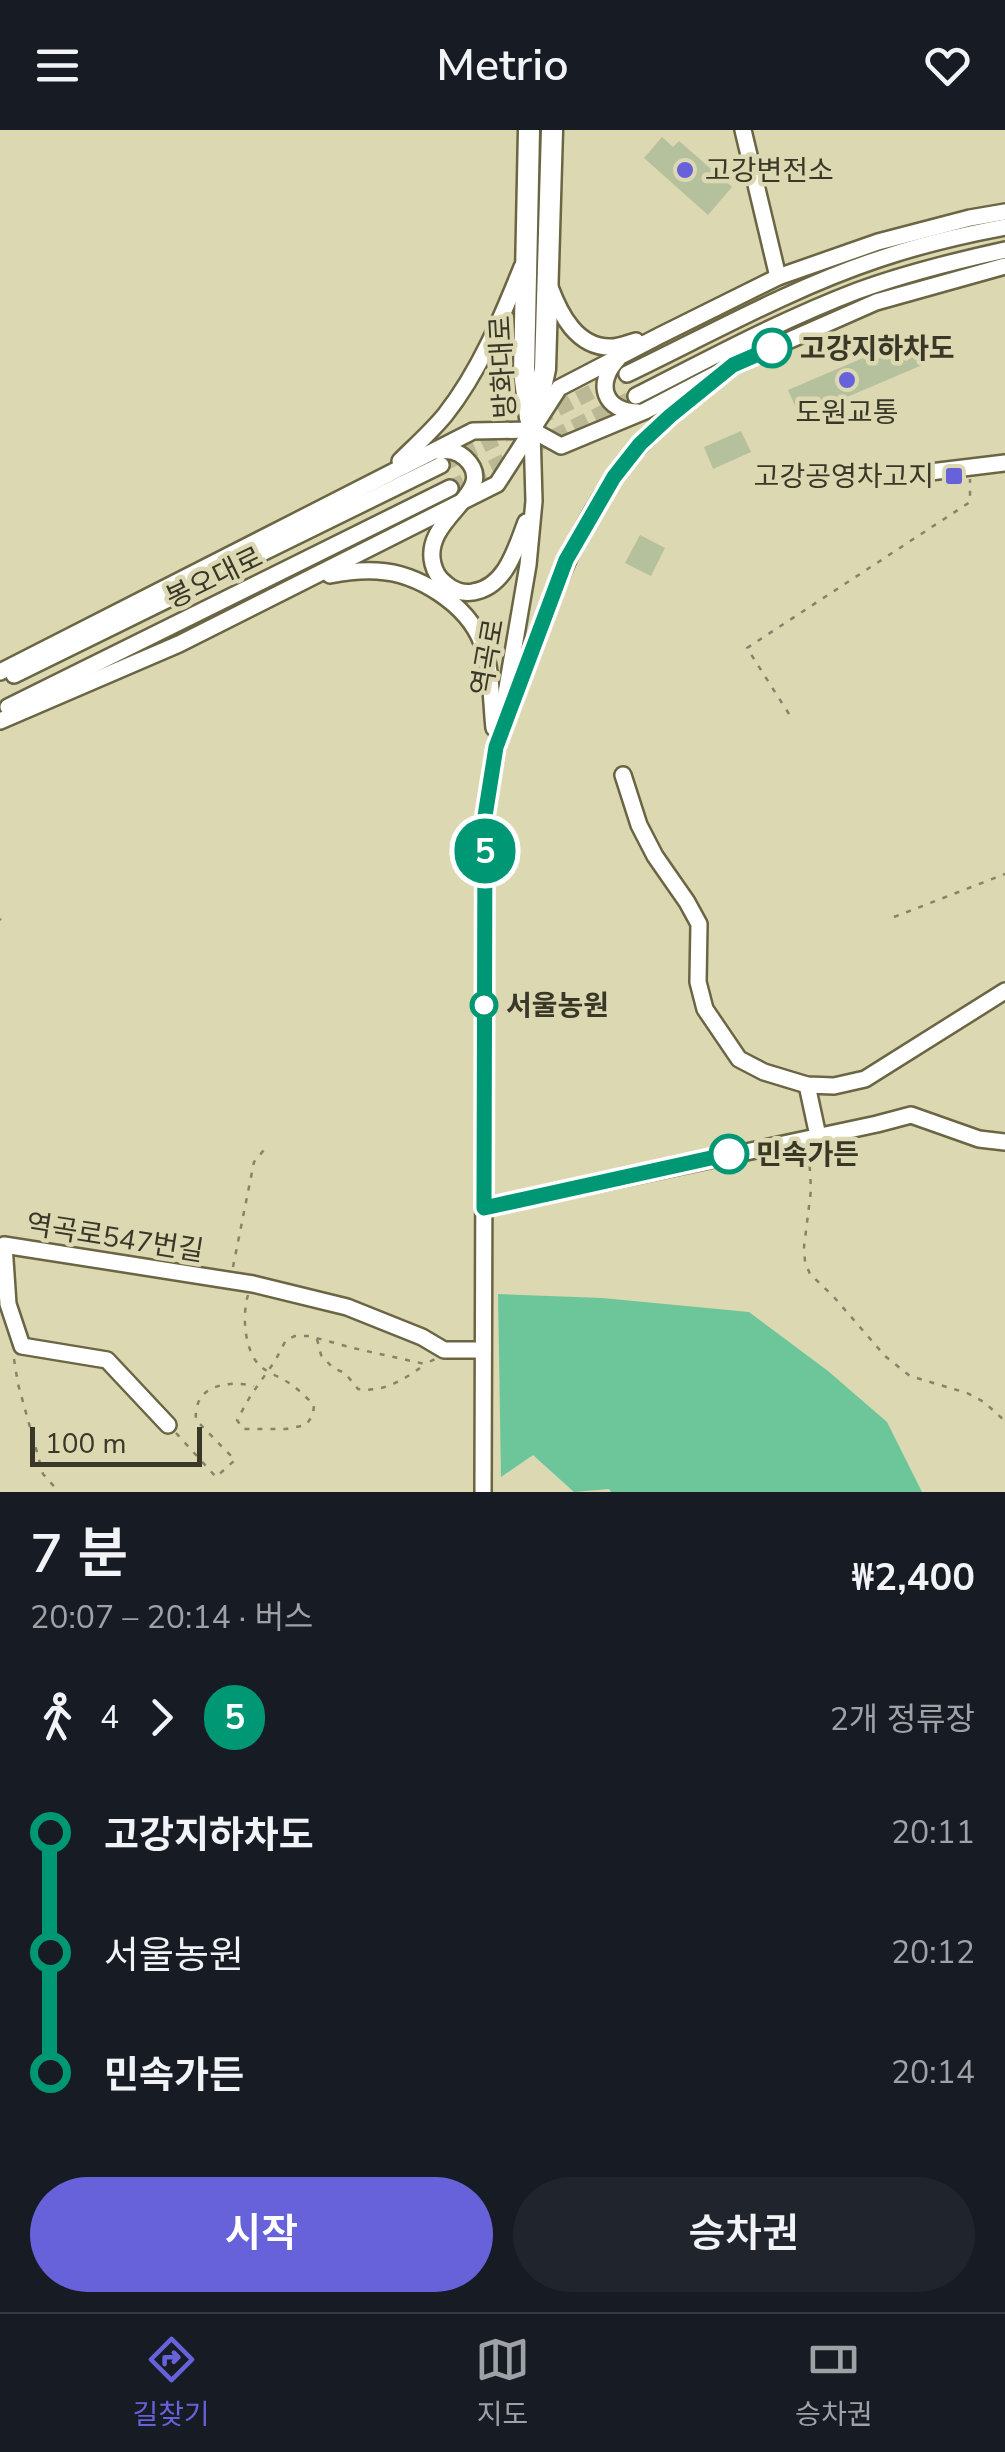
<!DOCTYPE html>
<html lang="ko">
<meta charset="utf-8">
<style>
:root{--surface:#171b24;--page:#20242c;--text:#f1f3f6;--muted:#9ea1a6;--line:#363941;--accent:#6761da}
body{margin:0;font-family:"Nunito Sans","Noto Sans KR",sans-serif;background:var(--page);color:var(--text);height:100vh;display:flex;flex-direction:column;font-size:38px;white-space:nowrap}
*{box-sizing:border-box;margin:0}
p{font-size:32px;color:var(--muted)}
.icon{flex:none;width:55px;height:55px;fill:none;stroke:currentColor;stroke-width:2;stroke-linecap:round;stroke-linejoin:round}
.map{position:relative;height:1362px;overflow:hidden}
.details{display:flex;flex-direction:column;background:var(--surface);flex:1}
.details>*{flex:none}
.badge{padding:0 20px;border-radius:32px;font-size:35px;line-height:65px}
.scale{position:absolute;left:30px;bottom:25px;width:172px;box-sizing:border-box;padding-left:10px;border:5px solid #393728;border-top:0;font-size:28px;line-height:35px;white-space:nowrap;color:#393728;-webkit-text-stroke:8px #dcd8b2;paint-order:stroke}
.map>.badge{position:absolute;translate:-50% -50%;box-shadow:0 0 0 5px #fff}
.legs{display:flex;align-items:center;gap:15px;height:110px;padding:0 30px;font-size:32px}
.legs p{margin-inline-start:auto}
.headline{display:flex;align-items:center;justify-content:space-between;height:170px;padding:0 30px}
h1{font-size:55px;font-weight:600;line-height:75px}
.primary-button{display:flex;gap:20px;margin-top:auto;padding:20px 30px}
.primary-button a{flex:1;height:115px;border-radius:60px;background:var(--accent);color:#fff;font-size:40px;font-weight:600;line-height:115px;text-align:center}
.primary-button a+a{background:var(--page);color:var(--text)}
ul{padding:0 30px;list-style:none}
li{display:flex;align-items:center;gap:35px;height:120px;font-size:38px}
li i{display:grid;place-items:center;width:15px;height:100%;margin:0 12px;background:currentColor}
li i::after{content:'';width:25px;height:25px;margin:-12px;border:8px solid;border-radius:50%;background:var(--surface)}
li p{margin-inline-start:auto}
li:first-child i{background:linear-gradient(#0000 50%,currentColor 0)}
li:last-child i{background:linear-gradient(currentColor 50%,#0000 0)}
header{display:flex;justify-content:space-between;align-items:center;height:130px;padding:0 30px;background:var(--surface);font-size:45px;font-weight:600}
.tabs{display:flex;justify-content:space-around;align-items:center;height:140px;border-top:2px solid var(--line);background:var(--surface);font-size:28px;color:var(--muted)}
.tabs a{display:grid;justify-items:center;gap:5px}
.tabs .active{color:var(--accent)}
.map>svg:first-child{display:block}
.green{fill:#6cc69a}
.building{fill:#b5c09c}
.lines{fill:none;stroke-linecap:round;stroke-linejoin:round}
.minor-tunnel{stroke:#bbb896;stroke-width:15;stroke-dasharray:15 8;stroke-linecap:butt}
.minor-casing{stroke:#6a6543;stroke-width:20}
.major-casing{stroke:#6a6543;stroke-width:25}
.path{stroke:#868369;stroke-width:2.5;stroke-dasharray:5 8;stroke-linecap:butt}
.minor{stroke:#fff;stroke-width:15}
.major{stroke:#fff;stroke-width:20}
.line-1-casing{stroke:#fff;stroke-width:22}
.line-1{stroke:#009775;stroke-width:15}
.poi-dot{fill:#6761da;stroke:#dcd8b2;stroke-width:4}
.stop-1-dot{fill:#fff;stroke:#009775;stroke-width:5}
.labels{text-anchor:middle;stroke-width:9;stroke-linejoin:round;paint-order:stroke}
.poi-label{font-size:28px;fill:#393728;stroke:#dcd8b2;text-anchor:start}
.stop-label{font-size:28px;font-weight:bold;fill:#393728;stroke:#dcd8b2;text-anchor:start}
.street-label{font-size:28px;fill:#393728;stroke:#dcd8b2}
</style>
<header><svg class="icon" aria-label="menu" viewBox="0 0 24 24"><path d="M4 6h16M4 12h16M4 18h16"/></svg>Metrio<svg class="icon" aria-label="heart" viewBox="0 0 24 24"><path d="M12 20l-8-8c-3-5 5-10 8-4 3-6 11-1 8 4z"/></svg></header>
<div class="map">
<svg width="1005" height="1362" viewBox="0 0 1005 1362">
<rect width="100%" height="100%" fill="#dcd8b2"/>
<polygon class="green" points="498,1164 602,1168 749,1182 828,1241 887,1292 922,1362 611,1362 609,1359 574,1362 533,1325 501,1347"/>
<g class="building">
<polygon points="662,7 673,17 679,11 732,57 708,85 644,28"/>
<polygon points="919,213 927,233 800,287 788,260 870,225 872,231"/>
<polygon points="741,301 751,322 713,339 704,317"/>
<polygon points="640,405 665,418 651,446 625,433"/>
</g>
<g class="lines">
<g class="minor-tunnel">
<polyline points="537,289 627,244"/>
<polyline points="441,335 512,301"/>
<polyline points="450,358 636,266"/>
</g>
<defs>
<g id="minor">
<polyline points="743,0 778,147"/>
<path d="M550,157C560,184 577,218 611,217C619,217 628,213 636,211"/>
<path d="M617,230C595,254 604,281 638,282"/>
<path d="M627,244C710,204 792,158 879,129C920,115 962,105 1005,97"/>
<path d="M636,266C709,229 781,190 857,161C906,143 955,131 1005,120"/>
<path d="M437,321C448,320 456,320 465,328C502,362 421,387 433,434C435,442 438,448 445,453C452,460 463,464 473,462C506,457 516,418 526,392"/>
<path d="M400,331C415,316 431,302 445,285C479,242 502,187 522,137"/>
<polyline points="922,343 1005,333"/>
<path d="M330,445C345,442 361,440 377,441C418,443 467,474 482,513C492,539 491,571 494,598"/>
<polyline points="0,542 473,301 532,300 561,316 645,281 733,235 876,172 1005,136"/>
<polyline points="14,545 441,335"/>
<path d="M512,576C541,498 565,418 613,349C638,312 673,284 707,256"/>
<polyline points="8,577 450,358"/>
<polyline points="0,591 179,514 497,354 559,258 659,206 778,147 878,112 970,88 1005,82"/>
<polyline points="623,645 639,695 655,726 687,772 699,794 698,852 705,879 739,929 764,942 807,955 834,956 865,949 1005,861"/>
<polyline points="807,955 818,1006"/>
<polyline points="484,1078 877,994 911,985 979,1009 1005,1012"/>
<polyline points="168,1295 107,1230 22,1216 8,1174 4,1115 253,1154 347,1177 422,1207 444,1220 483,1220"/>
<polyline points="483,1362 485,686 528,435 534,371 532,300"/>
</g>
<g id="major">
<polyline points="529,0 524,242 530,288"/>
<polyline points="532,300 545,239 552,0"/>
</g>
</defs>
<use href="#minor" class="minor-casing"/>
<use href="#major" class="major-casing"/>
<g class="path">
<polyline points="789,584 747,518 970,372 970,349"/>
<polyline points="894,787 1005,744"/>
<polyline points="0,789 1,790"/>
<polyline points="809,1023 811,1060 804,1117 805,1132 810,1144 833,1166 885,1226 910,1246 967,1263 984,1272 1005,1291"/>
<polyline points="233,1137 254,1032 268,1015"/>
<path d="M248,1165C242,1185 244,1220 260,1236C268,1243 280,1247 289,1253C298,1259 306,1267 314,1275L313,1285L306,1295L286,1299H243L237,1290L251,1265L275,1231L286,1210L295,1206H309L353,1218L425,1234L435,1229"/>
<path d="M317,1209L321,1225L333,1238L345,1243L358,1259C383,1263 406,1249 425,1234"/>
<polyline points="14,1229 18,1254 43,1344 59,1362"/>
<path d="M176,1303L216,1347L235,1330L196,1290C193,1255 227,1250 254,1256"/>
</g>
<use href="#minor" class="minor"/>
<use href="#major" class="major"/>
</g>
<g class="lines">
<defs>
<polyline id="line-1" points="729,1024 484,1078 485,686 496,617 566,430 614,347 640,314 670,286 733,235 772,218"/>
</defs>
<use href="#line-1" class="line-1-casing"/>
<use href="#line-1" class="line-1"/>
</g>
<g class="poi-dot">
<circle cx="685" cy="40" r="10"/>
<circle cx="847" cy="250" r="10"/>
<rect x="944" y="336" width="20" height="20" rx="5"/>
</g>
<g class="stop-1-dot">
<circle cx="772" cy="218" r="18"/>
<circle cx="484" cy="875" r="12"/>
<circle cx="729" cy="1024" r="18"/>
</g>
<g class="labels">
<g class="poi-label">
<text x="705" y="50">고강변전소</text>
<text x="847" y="292" text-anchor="middle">도원교통</text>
<text x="934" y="356" text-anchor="end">고강공영차고지</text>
</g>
<g class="stop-label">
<text x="800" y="228">고강지하차도</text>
<text x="506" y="885">서울농원</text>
<text x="756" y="1034">민속가든</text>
</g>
<g class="street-label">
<text transform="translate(502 237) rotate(-93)" y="10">방화대로</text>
<text transform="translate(214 447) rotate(-26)" y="10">봉오대로</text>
<text transform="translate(487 527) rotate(-80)" y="10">역곡로</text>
<text transform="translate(115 1107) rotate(9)" y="10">역곡로547번길</text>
</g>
</g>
</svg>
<div class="scale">100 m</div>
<b class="badge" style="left:485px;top:721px;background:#009775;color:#fff">5</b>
</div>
<section class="details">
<div class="headline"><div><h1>7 분</h1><p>20:07 – 20:14 · 버스</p></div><b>₩2,400</b></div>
<div class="legs"><svg class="icon" aria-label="walk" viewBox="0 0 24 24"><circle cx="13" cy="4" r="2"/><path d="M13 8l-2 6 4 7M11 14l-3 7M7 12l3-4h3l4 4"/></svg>4<svg class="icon" aria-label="forward" viewBox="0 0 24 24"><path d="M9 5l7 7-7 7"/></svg><b class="badge" style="background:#009775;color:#fff">5</b><p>2개 정류장</p></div>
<ul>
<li><i style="color:#009775"></i><b>고강지하차도</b><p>20:11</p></li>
<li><i style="color:#009775"></i><span>서울농원</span><p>20:12</p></li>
<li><i style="color:#009775"></i><b>민속가든</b><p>20:14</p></li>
</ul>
<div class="primary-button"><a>시작</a><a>승차권</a></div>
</section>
<nav class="tabs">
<a class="active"><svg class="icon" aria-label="directions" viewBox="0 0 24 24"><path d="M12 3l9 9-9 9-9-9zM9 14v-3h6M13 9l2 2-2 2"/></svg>길찾기</a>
<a><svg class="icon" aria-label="map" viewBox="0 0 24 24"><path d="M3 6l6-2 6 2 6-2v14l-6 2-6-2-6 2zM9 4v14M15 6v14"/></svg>지도</a>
<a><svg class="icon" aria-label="tickets" viewBox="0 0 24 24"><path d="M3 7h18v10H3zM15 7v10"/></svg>승차권</a>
</nav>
